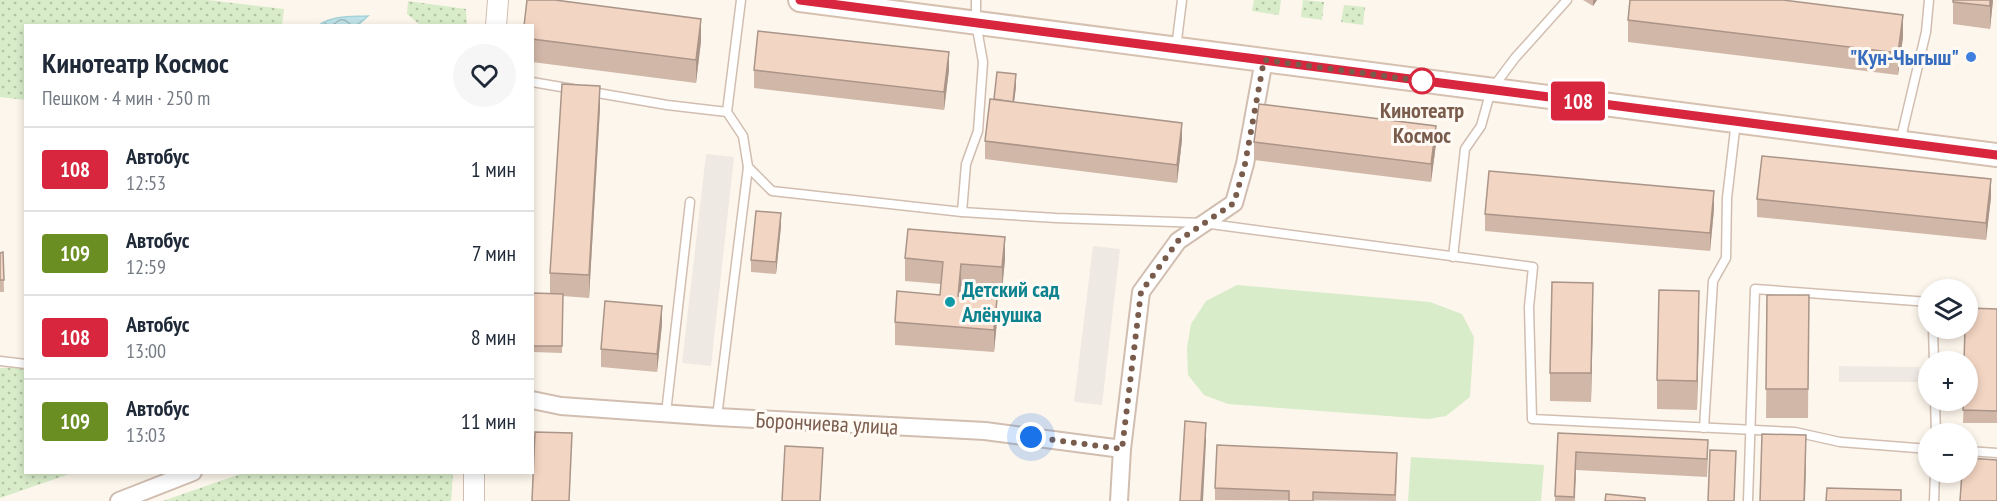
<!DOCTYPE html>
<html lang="ru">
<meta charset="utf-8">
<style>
:root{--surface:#fff;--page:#f6f6f7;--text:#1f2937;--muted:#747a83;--line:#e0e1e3}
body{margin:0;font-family:"PT Sans Narrow",sans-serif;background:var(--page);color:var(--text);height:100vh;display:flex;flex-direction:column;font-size:22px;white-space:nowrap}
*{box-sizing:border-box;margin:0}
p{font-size:20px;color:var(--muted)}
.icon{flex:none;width:33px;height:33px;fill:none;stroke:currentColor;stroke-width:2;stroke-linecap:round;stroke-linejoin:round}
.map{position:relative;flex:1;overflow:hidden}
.sheet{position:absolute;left:24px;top:24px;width:510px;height:450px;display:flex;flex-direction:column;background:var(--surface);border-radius:0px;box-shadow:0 3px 9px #0003}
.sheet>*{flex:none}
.badge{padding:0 12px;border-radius:4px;font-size:21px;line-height:39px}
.fabs{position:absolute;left:1918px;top:279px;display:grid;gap:12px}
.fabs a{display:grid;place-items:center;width:60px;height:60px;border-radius:50%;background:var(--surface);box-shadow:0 3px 9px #0003;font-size:30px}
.you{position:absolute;width:30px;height:30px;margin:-15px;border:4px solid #fff;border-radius:50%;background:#1a73e8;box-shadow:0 0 0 9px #1a73e833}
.map>.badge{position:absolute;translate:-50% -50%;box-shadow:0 0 0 3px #fff}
.round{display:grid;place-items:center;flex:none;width:63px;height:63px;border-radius:32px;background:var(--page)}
.summary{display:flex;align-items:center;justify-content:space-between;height:102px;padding:0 18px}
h1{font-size:28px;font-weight:600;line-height:45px}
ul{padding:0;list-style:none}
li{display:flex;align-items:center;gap:18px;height:84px;padding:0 18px;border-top:2px solid var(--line)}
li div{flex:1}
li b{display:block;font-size:22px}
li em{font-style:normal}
li .badge{min-width:66px;font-weight:700;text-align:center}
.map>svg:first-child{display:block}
.industrial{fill:#efe9e4}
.grass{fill:url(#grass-dots)}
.pitch{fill:#d8ecc9}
.water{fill:url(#water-waves);stroke:#a5d3da;stroke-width:1.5}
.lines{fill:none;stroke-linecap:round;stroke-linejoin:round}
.service-casing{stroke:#d1beb0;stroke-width:11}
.minor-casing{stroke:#d1beb0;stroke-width:20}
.tertiary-casing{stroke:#d1beb0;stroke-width:22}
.secondary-casing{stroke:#d6c0b0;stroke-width:26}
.service{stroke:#fff;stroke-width:8}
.minor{stroke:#fff;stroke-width:16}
.tertiary{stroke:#fff;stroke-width:20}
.secondary{stroke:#fff;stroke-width:22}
.wall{fill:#d1b7a8}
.shaded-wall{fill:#aa9588}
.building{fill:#f3d5c3;stroke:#aa9588;stroke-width:1.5}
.line-casing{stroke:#fff;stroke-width:14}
.line{stroke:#d7263d;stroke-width:9}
.walk{stroke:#7a5c4d;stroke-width:6;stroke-dasharray:0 10.8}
.shop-dot{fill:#3f7fe0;stroke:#fffaf3;stroke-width:2}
.stop-dot{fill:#fff;stroke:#d7263d;stroke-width:3}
.culture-dot{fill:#0f9aa8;stroke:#fffaf3;stroke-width:2}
.labels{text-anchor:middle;stroke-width:6;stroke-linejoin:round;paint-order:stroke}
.shop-label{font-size:22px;font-weight:bold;fill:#366cbe;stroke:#fffaf3;text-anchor:end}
.stop-label{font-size:22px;font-weight:bold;fill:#7a5c4d;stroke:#fffaf3}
.culture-label{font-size:22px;font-weight:bold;fill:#0d838f;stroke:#fffaf3;text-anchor:start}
.street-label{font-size:22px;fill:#7a5c4d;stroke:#fffaf3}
</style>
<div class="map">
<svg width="1997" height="501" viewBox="0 0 1997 501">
<defs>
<pattern id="grass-dots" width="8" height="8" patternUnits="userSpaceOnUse" patternTransform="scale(1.5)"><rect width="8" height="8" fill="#d8ecc9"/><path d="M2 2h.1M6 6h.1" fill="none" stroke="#b4c2a5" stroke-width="1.8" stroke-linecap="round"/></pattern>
<pattern id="water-waves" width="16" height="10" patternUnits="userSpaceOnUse" patternTransform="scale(1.5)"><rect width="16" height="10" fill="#bfe3e8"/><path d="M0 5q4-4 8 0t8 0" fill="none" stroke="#a0bbbe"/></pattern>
</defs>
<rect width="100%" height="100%" fill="#fdf6ec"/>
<g class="industrial">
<polygon points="706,154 734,157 711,366 682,363"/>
<polygon points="1093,246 1120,249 1102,405 1074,402"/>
<polygon points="1839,366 1919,367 1918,382 1839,382"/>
</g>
<g class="grass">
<polygon points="0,0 208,0 284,9 282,25 26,26 25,100 0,97"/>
<polygon points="1254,0 1281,0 1279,15 1252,11"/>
<polygon points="1303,0 1324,2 1322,20 1301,17"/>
<polygon points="408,1 466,9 467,25 420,25 407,14"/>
<polygon points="1344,5 1365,7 1363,25 1341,22"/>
<polygon points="25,367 26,472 72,473 0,498 0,368"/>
<polygon points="243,473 453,473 451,501 163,501"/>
</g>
<g class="pitch">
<polygon points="1237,285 1430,302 1462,314 1474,337 1470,397 1446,416 1428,419 1228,404 1204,395 1188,375 1187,348 1191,324 1206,301"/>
<polygon points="1411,457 1544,465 1541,501 1408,501"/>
</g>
<path class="water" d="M368,16L358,25H319C334,15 351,17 368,16Z"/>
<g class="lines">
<defs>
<g id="service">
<polyline points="1176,48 1182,0"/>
<polyline points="532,82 573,89"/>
<polyline points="592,92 667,105 727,112 743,136 748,167 772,191 962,212 1056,218 1203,223 1533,267 1529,307 1532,419 1795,432 1840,442 1929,449"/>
<polyline points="727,112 741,0"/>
<polyline points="1900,142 1926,32 1929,0"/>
<polyline points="962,212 966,164 978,131 983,62 976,23 976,0"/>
<polyline points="1453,257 1465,149 1481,126 1491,90 1515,58 1567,0"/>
<polyline points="1933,328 1934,362"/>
<polyline points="0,361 26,364"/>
<polyline points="1935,400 1936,434"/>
<polyline points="666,413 690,202"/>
<polyline points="717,417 748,167"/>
<polyline points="1704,428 1713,281 1726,258 1727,198 1736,121"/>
<polyline points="1968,451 1997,453"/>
<polyline points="1748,501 1755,289 1929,302"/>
<polyline points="1934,501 1935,472"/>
</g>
<g id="minor">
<polyline points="532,400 561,406 717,417 985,431 1122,449"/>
<polyline points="119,501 193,472"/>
<polyline points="1119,501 1122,449 1141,292 1178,241 1234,203 1245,164 1264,60"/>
</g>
<g id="tertiary">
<polyline points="496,26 498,0"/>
<polyline points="474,472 474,501"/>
</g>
<polyline id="secondary" points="800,0 1997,155"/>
</defs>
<use href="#service" class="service-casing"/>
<use href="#minor" class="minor-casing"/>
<use href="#tertiary" class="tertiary-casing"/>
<use href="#secondary" class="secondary-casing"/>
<use href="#service" class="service"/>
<use href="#minor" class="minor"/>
<use href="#tertiary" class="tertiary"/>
<use href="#secondary" class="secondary"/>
</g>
<g class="wall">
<polygon points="1583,0 1597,0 1593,6"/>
<polygon points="1953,0 1993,0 1990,29 1953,24"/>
<polygon points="1628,20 1903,37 1898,75 1628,42"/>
<polygon points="532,26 701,41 696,83 532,62"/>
<polygon points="754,70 949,70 944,110 754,88"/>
<polygon points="1016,87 1014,102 1182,140 1177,183 985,159 985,141"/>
<polygon points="600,108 589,298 563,296 562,353 532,352 532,293 550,293 550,273"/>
<polygon points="1254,142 1436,144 1431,182 1254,160"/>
<polygon points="1991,197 1986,240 1757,217 1757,199"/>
<polygon points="1714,209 1710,251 1485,231 1485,214"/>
<polygon points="781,226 776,274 751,272 751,260"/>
<polygon points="3,252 4,292 0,292 0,253"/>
<polygon points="905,258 1005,259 1002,290 961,286 960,296 997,321 994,352 895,345 895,322 940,295 941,284 905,281"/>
<polygon points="1767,295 1809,295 1808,418 1766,418"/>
<polygon points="1997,309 1997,423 1963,423 1964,400"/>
<polygon points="1593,312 1591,402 1550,401 1550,373"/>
<polygon points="1699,320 1697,410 1657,409 1657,380"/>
<polygon points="662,324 657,372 601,367 601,349"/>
<polygon points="1558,433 1708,458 1707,477 1576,470 1575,501 1555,501"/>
<polygon points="1397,465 1396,501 1215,500 1215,488"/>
</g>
<g class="shaded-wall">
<polygon points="1593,0 1597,0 1593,6"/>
<polygon points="1990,0 1993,0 1990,29"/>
<polygon points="1903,15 1903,37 1898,75 1898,53"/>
<polygon points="701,19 701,41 696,83 696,60"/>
<polygon points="949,52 949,70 944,110 944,92"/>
<polygon points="1016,74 1016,87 1012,117 1012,105"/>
<polygon points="600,86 600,108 589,298 589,275"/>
<polygon points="1182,123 1182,140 1177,183 1177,165"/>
<polygon points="1436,126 1436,144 1431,182 1431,164"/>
<polygon points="1991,179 1991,197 1986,240 1986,223"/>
<polygon points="1714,191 1714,209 1710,251 1710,233"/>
<polygon points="781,213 781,226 776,274 776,262"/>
<polygon points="1005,237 1005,259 1002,290 1002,267"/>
<polygon points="961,264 961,286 958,318 958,296"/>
<polygon points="1593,283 1593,312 1591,402 1591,373"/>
<polygon points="1699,291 1699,320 1697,410 1697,381"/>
<polygon points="997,299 997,321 994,352 994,330"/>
<polygon points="662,306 662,324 657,372 657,354"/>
<polygon points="1206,423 1206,441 1203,501 1201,501"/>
<polygon points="1806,435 1806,464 1805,501 1804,501"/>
<polygon points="1576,452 1576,470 1574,501"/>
</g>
<g class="building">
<polygon points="527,0 555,0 701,19 696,60 532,39 532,26 524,26"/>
<polygon points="1630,0 1783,0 1903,15 1898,53 1628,20"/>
<polygon points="1953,0 1990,0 1990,6 1953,2"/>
<polygon points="758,31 949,52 944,92 754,70"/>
<polygon points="997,72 1016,74 1013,102 994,99"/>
<polygon points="562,84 600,86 589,275 550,273"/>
<polygon points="990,99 1182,123 1177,165 985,141"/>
<polygon points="1259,104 1436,126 1431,164 1254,142"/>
<polygon points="1762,156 1991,179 1986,223 1757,199"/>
<polygon points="1489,171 1714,191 1710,233 1485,214"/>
<polygon points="756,211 781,213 776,262 751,260"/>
<polygon points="908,229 1005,237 1002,267 961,264 958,296 997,299 994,330 895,322 897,291 940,295 943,262 905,258"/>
<polygon points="3,252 4,280 0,280 0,253"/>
<polygon points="1552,282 1593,283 1591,373 1550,373"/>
<polygon points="1659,290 1699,291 1697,381 1657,380"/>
<polygon points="532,293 563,294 562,346 532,346"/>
<polygon points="1767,295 1809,295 1808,389 1766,389"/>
<polygon points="605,301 662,306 657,354 601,349"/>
<polygon points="1968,308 1997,309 1997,411 1963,410 1964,400 1968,400 1968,362 1964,362 1965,328 1968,328"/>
<polygon points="1185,421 1206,423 1201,501 1180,501"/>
<polygon points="535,432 572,433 569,501 532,501"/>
<polygon points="1558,433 1708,440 1707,459 1576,452 1574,497 1555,496"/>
<polygon points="1762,434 1806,435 1804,501 1760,501"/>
<polygon points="1217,445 1397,453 1395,495 1313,492 1313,501 1289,501 1289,491 1215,488"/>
<polygon points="785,446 823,448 820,501 782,501"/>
<polygon points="1710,450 1736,451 1734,501 1708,501"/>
<polygon points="1968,458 1997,460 1997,501 1960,501 1962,472 1968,472"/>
<polygon points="1827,488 1901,490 1901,501 1826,501"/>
<polygon points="1606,494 1645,498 1645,501 1605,501"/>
</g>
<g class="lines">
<defs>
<polyline id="line" points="800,0 1997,155"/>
</defs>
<use href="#line" class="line-casing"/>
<use href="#line" class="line"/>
<polyline class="walk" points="1031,437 1122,449 1141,292 1178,241 1234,203 1245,164 1264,60 1422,81"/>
</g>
<circle class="shop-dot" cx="1971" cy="57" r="6"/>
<circle class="stop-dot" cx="1422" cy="81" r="12"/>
<circle class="culture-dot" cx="950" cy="302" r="6"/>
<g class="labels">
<g class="shop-label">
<text x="1959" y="65">"Кун-Чыгыш"</text>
</g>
<g class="stop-label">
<text x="1422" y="118">Кинотеатр<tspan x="1422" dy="25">Космос</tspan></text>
</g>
<g class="culture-label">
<text x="962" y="297">Детский сад<tspan x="962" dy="25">Алёнушка</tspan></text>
</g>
<g class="street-label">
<text transform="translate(827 423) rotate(3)" y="8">Борончиева улица</text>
</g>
</g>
</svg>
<div class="fabs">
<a><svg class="icon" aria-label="layers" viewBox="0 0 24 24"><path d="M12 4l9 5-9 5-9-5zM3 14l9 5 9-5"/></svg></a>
<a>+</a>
<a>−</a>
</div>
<div class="you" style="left:1031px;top:437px"></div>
<b class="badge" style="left:1578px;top:101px;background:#d7263d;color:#fff">108</b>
<section class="sheet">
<div class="summary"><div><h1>Кинотеатр Космос</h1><p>Пешком · 4 мин · 250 m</p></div><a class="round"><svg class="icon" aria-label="heart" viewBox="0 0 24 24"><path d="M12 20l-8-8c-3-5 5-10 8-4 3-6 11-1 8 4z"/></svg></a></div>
<ul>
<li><span class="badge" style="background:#d7263d;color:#fff">108</span><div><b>Автобус</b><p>12:53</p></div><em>1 мин</em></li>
<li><span class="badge" style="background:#6b8e23;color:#fff">109</span><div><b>Автобус</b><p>12:59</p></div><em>7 мин</em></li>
<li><span class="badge" style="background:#d7263d;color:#fff">108</span><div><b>Автобус</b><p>13:00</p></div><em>8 мин</em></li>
<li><span class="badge" style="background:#6b8e23;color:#fff">109</span><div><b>Автобус</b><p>13:03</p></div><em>11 мин</em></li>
</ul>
</section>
</div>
